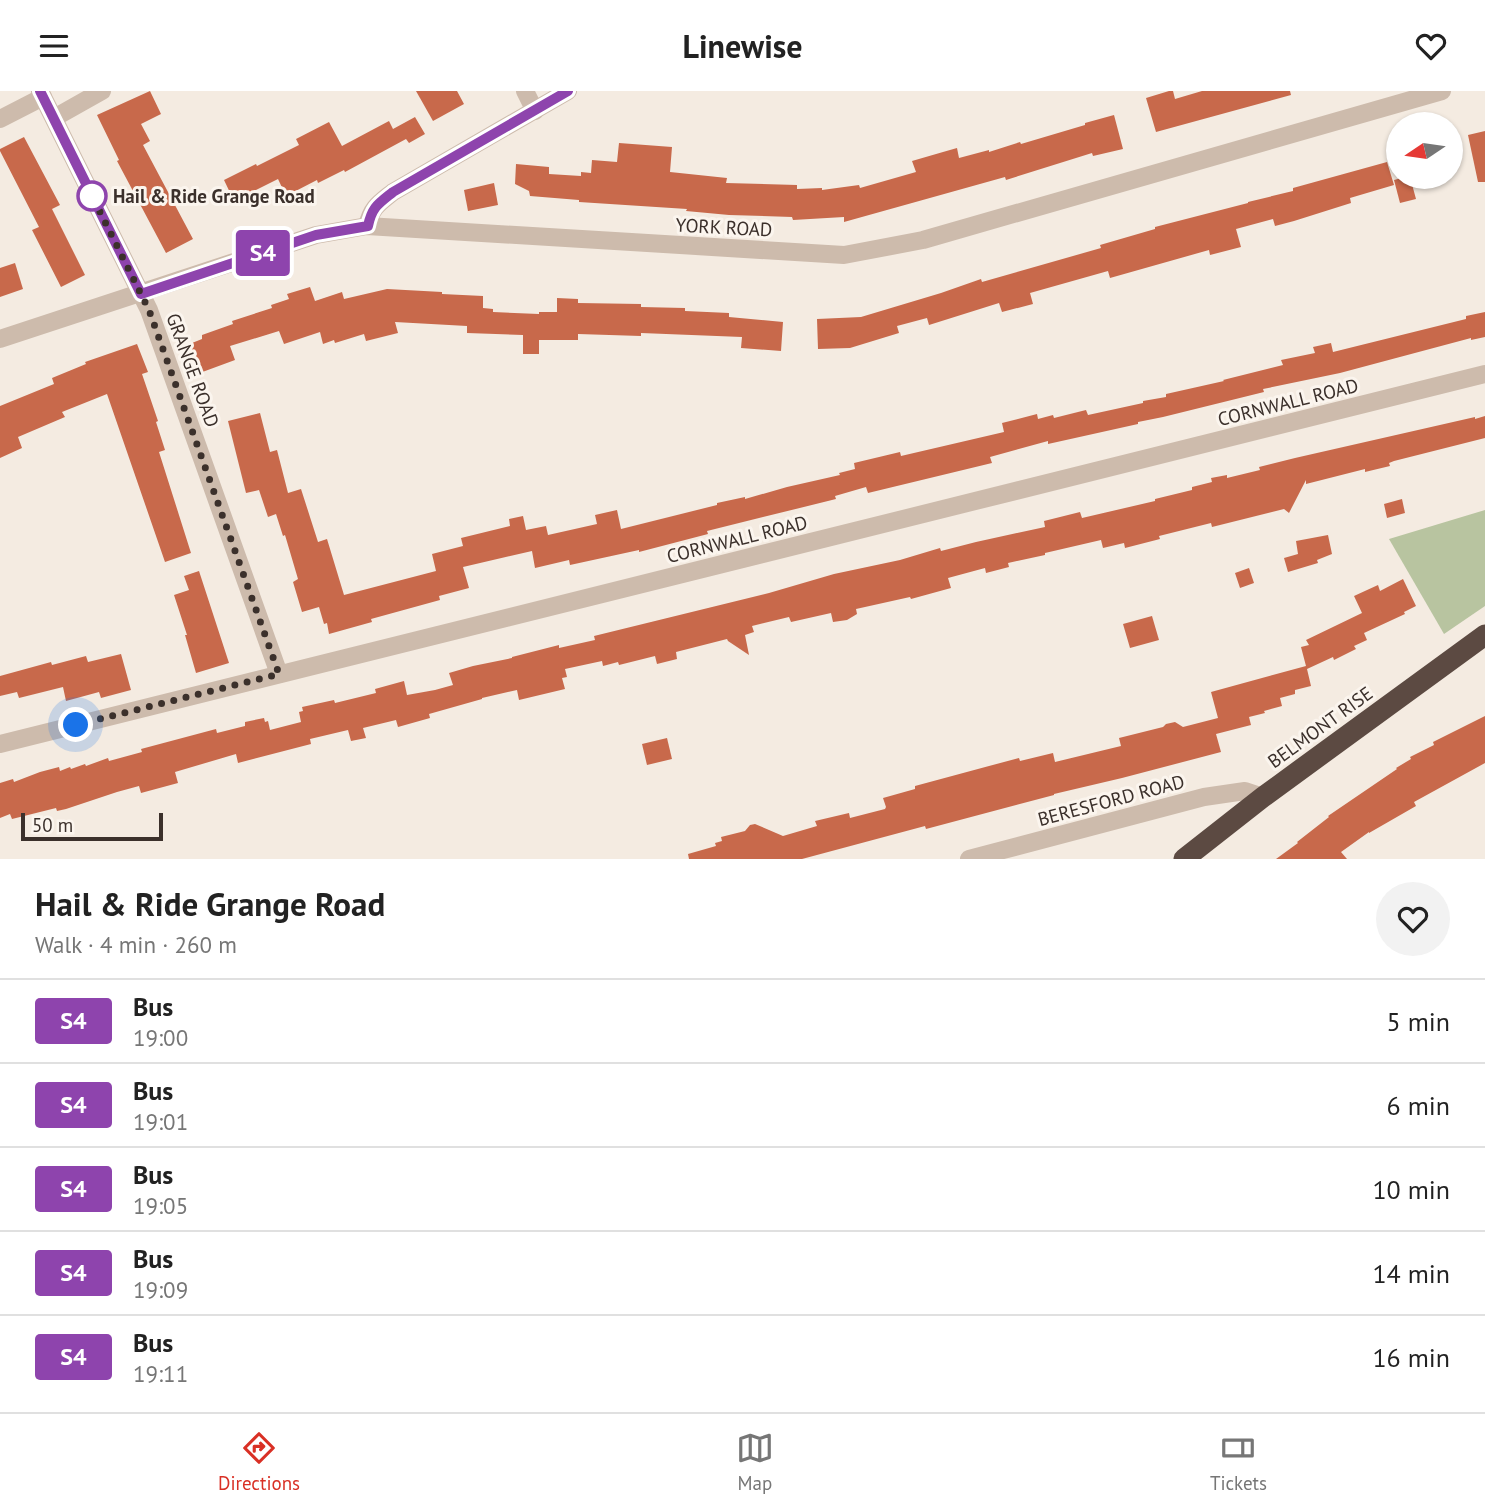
<!DOCTYPE html>
<meta charset="utf-8">
<style>
:root{--surface:#fff;--page:#f2f2f2;--text:#222;--muted:#767676;--line:#e0e0e0;--accent:#d93025}
body{margin:0;font-family:"PT Sans",sans-serif;background:var(--page);color:var(--text);height:100vh;display:flex;flex-direction:column;font-size:26px;white-space:nowrap}
*{box-sizing:border-box;margin:0}
p{font-size:23px;color:var(--muted)}
.icon{flex:none;width:38px;height:38px;fill:none;stroke:currentColor;stroke-width:2;stroke-linecap:round;stroke-linejoin:round}
.map{position:relative;height:768px;overflow:hidden}
.panel{display:flex;flex-direction:column;background:var(--surface);flex:1}
.panel>*{flex:none}
.badge{padding:0 14px;border-radius:5px;font-size:24px;line-height:46px}
.needle{width:46px;rotate:257deg}
.controls{position:absolute;left:1386px;top:21px;display:grid;gap:14px}
.controls a{display:grid;place-items:center;width:77px;height:77px;border-radius:50%;background:var(--surface);box-shadow:0 2px 5px #0004;font-size:35px}
.scale{position:absolute;left:21px;bottom:18px;width:142px;box-sizing:border-box;padding-left:7px;border:4px solid #3b302b;border-top:0;font-size:19px;line-height:24px;white-space:nowrap;color:#3b302b;-webkit-text-stroke:5px #fbf5ee;paint-order:stroke}
.you{position:absolute;width:35px;height:35px;margin:-18px;border:5px solid #fff;border-radius:50%;background:#1a73e8;box-shadow:0 0 0 10px #1a73e833}
.map>.badge{position:absolute;translate:-50% -50%;box-shadow:0 0 0 4px #fff}
.round{display:grid;place-items:center;flex:none;width:74px;height:74px;border-radius:37px;background:var(--page)}
.overview{display:flex;align-items:center;justify-content:space-between;height:119px;padding:0 35px}
h1{font-size:33px;font-weight:800;line-height:52px}
ul{padding:0;list-style:none}
li{display:flex;align-items:center;gap:21px;height:84px;padding:0 35px;border-top:2px solid var(--line)}
li div{flex:1}
li b{display:block;font-size:26px}
li em{font-style:normal}
li .badge{min-width:77px;font-weight:700;text-align:center}
header{display:flex;justify-content:space-between;align-items:center;height:91px;padding:0 35px;background:var(--surface);font-size:32px;font-weight:800}
.tab-bar{display:flex;justify-content:space-around;align-items:center;height:98px;border-top:2px solid var(--line);background:var(--surface);font-size:19px;color:var(--muted)}
.tab-bar a{display:grid;justify-items:center;gap:4px}
.tab-bar .current{color:var(--accent)}
.map>svg:first-child{display:block}
.green{fill:#b8c4a0}
.building{fill:#c8694b}
.lines{fill:none;stroke-linecap:round;stroke-linejoin:round}
.minor{stroke:#cdbbac;stroke-width:18}
.highway{stroke:#5c4a42;stroke-width:21}
.line-casing{stroke:#fff;stroke-width:16}
.line{stroke:#8e44ad;stroke-width:10}
.walk{stroke:#3b302b;stroke-width:7;stroke-dasharray:0 12.6}
.stop-dot{fill:#fff;stroke:#8e44ad;stroke-width:3.5}
.labels{text-anchor:middle;stroke-width:6;stroke-linejoin:round;paint-order:stroke}
.stop-label{font-size:19px;font-weight:bold;fill:#3b302b;stroke:#fbf5ee;text-anchor:start}
.street-label{font-size:19px;fill:#3b302b;stroke:#fbf5ee}
</style>
<header><svg class="icon" aria-label="menu" viewBox="0 0 24 24"><path d="M4 6h16M4 12h16M4 18h16"/></svg>Linewise<svg class="icon" aria-label="heart" viewBox="0 0 24 24"><path d="M12 20l-8-8c-3-5 5-10 8-4 3-6 11-1 8 4z"/></svg></header>
<div class="map">
<svg width="1485" height="768" viewBox="0 0 1485 768">
<rect width="100%" height="100%" fill="#f4ebe1"/>
<polygon class="green" points="1485,419 1485,515 1444,543 1389,448"/>
<g class="building">
<polygon points="150,0 161,23 141,33 150,50 143,54 193,148 166,162 117,70 119,69 97,24"/>
<polygon points="416,0 457,0 464,13 433,30"/>
<polygon points="1169,0 1173,0 1175,8 1202,0 1290,0 1291,4 1156,41 1146,7"/>
<polygon points="1114,24 1123,58 1093,65 1092,62 1006,89 1005,86 844,131 844,126 793,129 792,126 729,124 686,120 687,118 579,111 579,109 530,105 529,100 515,93 516,73 549,76 549,83 581,85 581,81 591,82 592,69 617,71 619,52 672,56 670,81 727,87 726,92 797,94 797,98 822,97 822,99 859,94 860,97 916,81 912,70 943,61 957,57 959,67 989,59 989,61 1020,51 1021,53 1085,34 1085,32"/>
<polygon points="415,26 425,43 409,52 406,48 345,81 344,79 318,92 317,89 286,105 278,88 234,110 224,89 256,73 257,75 299,54 296,48 329,31 342,55 389,30 393,38"/>
<polygon points="1485,40 1485,91 1478,91 1468,44"/>
<polygon points="24,46 60,114 52,118 85,184 61,196 32,139 39,136 0,60 0,58"/>
<polygon points="1387,71 1394,94 1350,107 1351,112 1294,130 1275,135 1273,128 1236,138 1241,156 1210,164 1209,159 1110,187 1108,180 1030,202 1033,213 1002,221 999,212 929,234 927,227 897,235 899,242 850,257 818,258 817,228 861,226 941,202 981,188 982,191 1101,157 1100,154 1155,138 1155,136 1248,112 1248,111 1293,100 1293,97"/>
<polygon points="1405,86 1410,86 1416,108 1400,112 1394,89"/>
<polygon points="494,92 498,114 468,120 464,99"/>
<polygon points="15,172 23,198 0,206 0,177"/>
<polygon points="310,196 315,210 342,201 344,208 387,198 442,201 442,203 483,205 483,217 493,218 493,221 539,223 539,221 557,221 557,207 578,208 578,212 641,213 641,216 685,217 685,220 729,222 729,226 783,231 781,260 741,257 742,246 641,242 641,245 578,243 578,249 539,249 539,263 523,263 523,244 467,242 467,235 395,231 398,242 366,250 364,243 335,252 334,249 323,253 320,241 284,253 279,240 230,255 235,269 197,283 187,254 202,248 202,244 233,233 232,230 272,217 271,214 289,208 287,203"/>
<polygon points="1485,221 1485,246 1471,249 1471,247 1340,282 1263,298 1264,301 1163,326 1138,331 1138,333 1048,353 1048,350 990,366 992,372 868,402 866,396 835,405 836,408 707,440 708,443 639,461 639,459 570,474 569,469 535,477 532,460 463,476 469,497 439,505 440,509 371,528 372,531 329,543 327,532 324,533 319,516 302,521 293,491 298,488 285,444 283,445 276,423 268,426 259,399 246,402 228,330 260,322 270,361 277,359 288,402 301,398 318,451 327,448 344,504 436,480 432,463 463,455 461,447 510,435 509,428 523,425 526,439 546,435 548,444 597,433 595,424 617,419 621,438 717,414 717,412 745,406 745,408 787,396 840,384 839,382 855,378 854,372 900,361 901,365 1004,341 1002,332 1037,323 1038,328 1053,324 1054,327 1086,319 1088,324 1143,312 1143,310 1166,306 1166,303 1224,290 1223,289 1283,274 1281,269 1315,262 1313,256 1331,252 1333,261 1466,228 1466,225"/>
<polygon points="137,253 148,281 142,283 158,330 156,331 165,359 159,361 191,462 165,471 107,303 62,321 65,326 18,346 22,357 0,367 0,315 54,293 52,287 86,273 85,271"/>
<polygon points="1485,325 1485,347 1394,370 1389,372 1390,375 1365,381 1365,378 1306,393 1306,389 1289,422 1284,418 1212,436 1211,432 1159,445 1160,448 1125,457 1124,452 1103,457 1101,449 1045,462 1045,464 1008,472 1009,476 986,482 985,477 948,487 951,497 911,508 910,506 856,518 857,523 847,529 833,531 831,522 791,531 789,526 752,535 754,541 745,544 749,564 728,550 727,548 676,561 677,568 657,573 655,565 619,574 618,571 603,575 602,570 565,578 567,586 562,587 565,598 519,609 517,599 482,607 482,608 429,623 430,627 398,636 396,629 363,637 366,647 351,650 348,639 310,648 311,653 238,672 236,663 175,681 178,692 141,702 139,695 117,701 66,718 57,720 56,717 12,728 10,723 0,727 0,692 13,688 14,691 40,681 59,676 60,680 70,676 71,678 85,673 86,675 108,667 109,670 142,661 141,658 216,638 217,642 245,635 245,631 264,627 265,631 268,630 270,639 301,631 299,621 303,620 302,616 334,609 335,612 376,602 375,598 404,590 407,604 435,599 453,594 449,582 473,575 512,567 512,566 559,554 559,557 595,549 594,545 769,502 834,483 900,469 940,457 941,460 976,451 1045,436 1044,430 1080,421 1082,427 1155,410 1155,408 1192,399 1192,396 1212,391 1211,387 1227,384 1227,387 1260,379 1259,376 1295,367 1475,326 1475,328"/>
<polygon points="1402,408 1405,422 1387,427 1384,413"/>
<polygon points="1328,444 1332,463 1317,469 1318,472 1288,481 1284,467 1298,463 1296,450"/>
<polygon points="1249,477 1254,492 1240,497 1235,482"/>
<polygon points="199,480 229,572 196,582 185,544 187,544 174,504 189,499 184,485"/>
<polygon points="1403,488 1416,515 1404,521 1405,523 1364,542 1367,549 1354,555 1356,558 1334,569 1333,566 1307,578 1311,595 1295,599 1295,603 1280,607 1282,615 1264,620 1265,622 1249,626 1251,634 1216,643 1221,661 1122,687 1054,703 1054,704 926,738 925,735 802,768 689,768 688,763 716,755 715,752 722,750 721,746 745,740 750,734 755,733 783,745 817,735 815,730 849,722 850,727 885,718 886,716 883,707 915,698 915,695 989,675 1019,667 1020,670 1053,662 1055,671 1121,655 1119,647 1163,636 1166,633 1175,631 1183,636 1218,627 1211,601 1306,575 1301,556 1309,554 1306,549 1362,522 1354,505 1378,494 1380,500"/>
<polygon points="1152,525 1159,549 1130,557 1123,533"/>
<polygon points="121,563 131,599 101,607 99,601 66,610 63,596 19,607 17,601 0,605 0,585 51,571 52,574 86,565 88,571"/>
<polygon points="1485,625 1485,672 1414,711 1416,715 1369,742 1369,741 1341,761 1347,768 1276,768 1298,752 1297,751 1329,726 1328,725 1397,678 1396,677 1411,668 1410,666 1434,654 1433,651"/>
<polygon points="667,647 672,668 647,674 642,653"/>
</g>
<g class="lines">
<g class="minor">
<polyline points="40,0 149,219 279,583"/>
<polyline points="525,0 535,20"/>
<polyline points="54,27 102,0"/>
<polyline points="0,28 43,6"/>
<path d="M367,135C372,116 378,113 393,101L568,0"/>
<polyline points="0,248 316,144 367,135 844,164 923,149 1442,0"/>
<polyline points="0,653 1485,283"/>
<polyline points="969,768 1204,706 1245,700 1263,706"/>
</g>
<polyline class="highway" points="1184,768 1263,706 1485,544"/>
</g>
<g class="lines">
<defs>
<path id="line" d="M40,0L141,203L316,144L368,135C372,116 378,113 393,101L568,0"/>
</defs>
<use href="#line" class="line-casing"/>
<use href="#line" class="line"/>
<polyline class="walk" points="76,634 279,583 149,219 91,103 92,105"/>
</g>
<circle class="stop-dot" cx="92" cy="105" r="14"/>
<g class="labels">
<g class="stop-label">
<text x="113" y="112">Hail &amp; Ride Grange Road</text>
</g>
<g class="street-label">
<text transform="translate(724 136) rotate(3)" y="7">YORK ROAD</text>
<text transform="translate(193 279) rotate(70)" y="7">GRANGE ROAD</text>
<text transform="translate(1288 311) rotate(-14)" y="7">CORNWALL ROAD</text>
<text transform="translate(737 448) rotate(-14)" y="7">CORNWALL ROAD</text>
<text transform="translate(1320 636) rotate(-36)" y="7">BELMONT RISE</text>
<text transform="translate(1111 709) rotate(-15)" y="7">BERESFORD ROAD</text>
</g>
</g>
</svg>
<div class="controls">
<a><svg class="needle" viewBox="-14 -14 28 28"><path d="M0-13l5 13h-10z" fill="#e53935"/><path d="M0 13l5-13h-10z" fill="#767676"/></svg></a>
</div>
<div class="scale">50 m</div>
<div class="you" style="left:76px;top:634px"></div>
<b class="badge" style="left:263px;top:162px;background:#8e44ad;color:#fff">S4</b>
</div>
<section class="panel">
<div class="overview"><div><h1>Hail &amp; Ride Grange Road</h1><p>Walk · 4 min · 260 m</p></div><a class="round"><svg class="icon" aria-label="heart" viewBox="0 0 24 24"><path d="M12 20l-8-8c-3-5 5-10 8-4 3-6 11-1 8 4z"/></svg></a></div>
<ul>
<li><span class="badge" style="background:#8e44ad;color:#fff">S4</span><div><b>Bus</b><p>19:00</p></div><em>5 min</em></li>
<li><span class="badge" style="background:#8e44ad;color:#fff">S4</span><div><b>Bus</b><p>19:01</p></div><em>6 min</em></li>
<li><span class="badge" style="background:#8e44ad;color:#fff">S4</span><div><b>Bus</b><p>19:05</p></div><em>10 min</em></li>
<li><span class="badge" style="background:#8e44ad;color:#fff">S4</span><div><b>Bus</b><p>19:09</p></div><em>14 min</em></li>
<li><span class="badge" style="background:#8e44ad;color:#fff">S4</span><div><b>Bus</b><p>19:11</p></div><em>16 min</em></li>
</ul>
</section>
<nav class="tab-bar">
<a class="current"><svg class="icon" aria-label="directions" viewBox="0 0 24 24"><path d="M12 3l9 9-9 9-9-9zM9 14v-3h6M13 9l2 2-2 2"/></svg>Directions</a>
<a><svg class="icon" aria-label="map" viewBox="0 0 24 24"><path d="M3 6l6-2 6 2 6-2v14l-6 2-6-2-6 2zM9 4v14M15 6v14"/></svg>Map</a>
<a><svg class="icon" aria-label="tickets" viewBox="0 0 24 24"><path d="M3 7h18v10H3zM15 7v10"/></svg>Tickets</a>
</nav>
